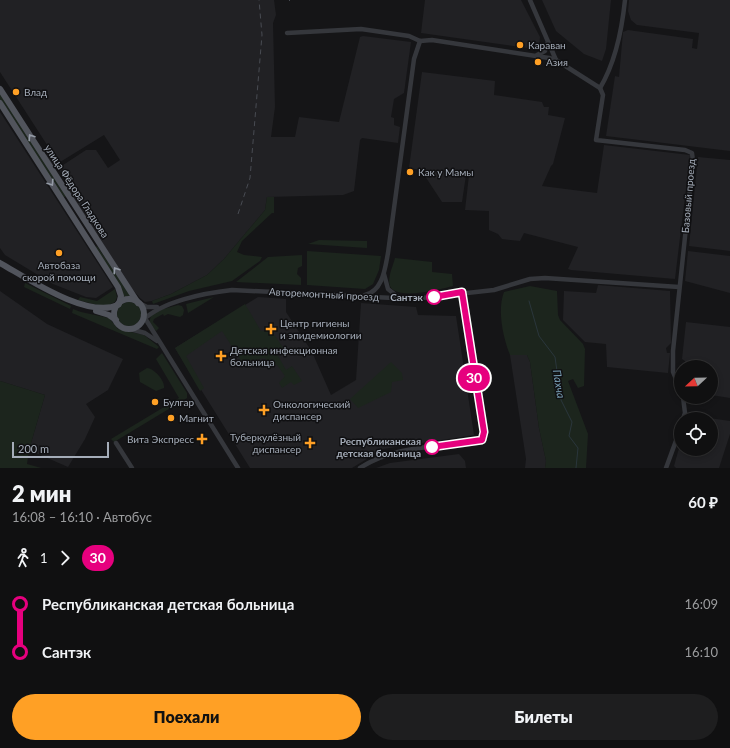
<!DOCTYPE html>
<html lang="ru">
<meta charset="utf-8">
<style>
:root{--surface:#101011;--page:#1e1e1f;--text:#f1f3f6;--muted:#9c9d9f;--line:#303031;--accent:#ffa025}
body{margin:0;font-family:Lato,sans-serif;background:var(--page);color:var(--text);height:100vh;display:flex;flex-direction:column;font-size:15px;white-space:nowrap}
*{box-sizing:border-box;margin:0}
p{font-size:13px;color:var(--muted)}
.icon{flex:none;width:22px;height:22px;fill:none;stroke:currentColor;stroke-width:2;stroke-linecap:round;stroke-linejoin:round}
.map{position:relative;height:468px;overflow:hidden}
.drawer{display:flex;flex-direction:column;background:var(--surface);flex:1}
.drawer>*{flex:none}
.badge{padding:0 8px;border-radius:13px;font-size:14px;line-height:26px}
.needle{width:26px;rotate:248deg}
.buttons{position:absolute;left:674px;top:360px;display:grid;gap:8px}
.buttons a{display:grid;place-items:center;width:44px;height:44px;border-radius:50%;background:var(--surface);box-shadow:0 2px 6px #0003,0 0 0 1px var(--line);font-size:20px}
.scale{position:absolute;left:12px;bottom:10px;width:97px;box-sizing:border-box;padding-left:4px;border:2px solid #a5adb9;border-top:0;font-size:11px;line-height:14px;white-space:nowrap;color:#a5adb9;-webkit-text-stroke:3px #101012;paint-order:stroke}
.map>.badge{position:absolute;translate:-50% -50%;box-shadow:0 0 0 2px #fff}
.legs{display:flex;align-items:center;gap:6px;height:44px;padding:0 12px;font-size:13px}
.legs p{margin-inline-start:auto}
.overview{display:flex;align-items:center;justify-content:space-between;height:68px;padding:0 12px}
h1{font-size:22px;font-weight:800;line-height:30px}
.button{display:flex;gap:8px;margin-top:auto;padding:8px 12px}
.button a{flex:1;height:46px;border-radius:24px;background:var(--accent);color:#111;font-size:16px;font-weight:800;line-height:46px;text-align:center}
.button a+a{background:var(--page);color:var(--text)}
ul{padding:0 12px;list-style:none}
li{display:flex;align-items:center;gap:14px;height:48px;font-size:15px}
li i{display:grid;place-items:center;width:6px;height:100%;margin:0 5px;background:currentColor}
li i::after{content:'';width:10px;height:10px;margin:-5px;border:3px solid;border-radius:50%;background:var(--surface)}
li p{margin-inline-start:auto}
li:first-child i{background:linear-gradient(#0000 50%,currentColor 0)}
li:last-child i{background:linear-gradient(currentColor 50%,#0000 0)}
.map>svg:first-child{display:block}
.built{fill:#212124}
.green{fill:#1c251d}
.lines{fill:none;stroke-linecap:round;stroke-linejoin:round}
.stream{stroke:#2a363c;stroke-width:1}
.minor{stroke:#35373c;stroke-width:4.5}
.major{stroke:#51545c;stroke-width:6}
.rail{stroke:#484b52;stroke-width:1;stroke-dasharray:5 4;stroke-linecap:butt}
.oneway{stroke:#949ba6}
.line-1-casing{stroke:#fff;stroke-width:9}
.line-1{stroke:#e6007e;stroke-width:6}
.poi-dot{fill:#ffa025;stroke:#101012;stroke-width:1.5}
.stop-1-dot{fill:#fff;stroke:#e6007e;stroke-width:2}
.labels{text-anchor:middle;stroke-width:3;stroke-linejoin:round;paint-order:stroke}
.poi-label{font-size:10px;fill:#a5adb9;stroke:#101012;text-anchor:start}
.street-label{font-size:10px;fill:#a5adb9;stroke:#101012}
.stop-label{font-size:10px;font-weight:bold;fill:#a5adb9;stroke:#101012;text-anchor:end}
.water-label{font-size:11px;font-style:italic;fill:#79a0b7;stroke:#101012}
</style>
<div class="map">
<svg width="730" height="468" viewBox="0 0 730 468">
<rect width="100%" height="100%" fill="#151517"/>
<g class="built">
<polygon points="0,0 274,0 276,15 273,23 275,107 271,137 295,137 299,117 339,122 360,37 363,36 411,42 404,93 394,99 391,117 394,118 394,125 400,127 398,143 362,138 360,140 354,191 343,195 267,197 265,210 224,259 207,275 171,294 152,301 145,302 140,298 127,283 100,239 103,237 102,235 97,236 69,192 71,189 59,169 60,167 86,150 96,150 108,168 120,160 104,135 52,167 45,156 51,151 0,72"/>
<polygon points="425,0 521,0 540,37 539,47 535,49 421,33"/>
<polygon points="542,0 611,0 606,49 602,61 584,54 556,31"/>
<polygon points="629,0 730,0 730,151 606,136 615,76 619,77 623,32 628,30 693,39 692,48 697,49 699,33 637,25 631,20 628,11"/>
<polygon points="422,72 495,81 494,95 542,102 544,107 549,107 548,115 565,118 553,164 551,166 542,186 597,193 604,145 690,155 675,279 571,270 568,269 578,247 524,233 520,241 502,239 498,234 489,230 489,211 465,210 469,175 466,175 462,202 442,202 421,170 409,168"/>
<polygon points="0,112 113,287 96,298 86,297 53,284 5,255 0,248"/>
<polygon points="698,157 730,160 730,251 689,246"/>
<polygon points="688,251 730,256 730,293 685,281"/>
<polygon points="598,285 670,291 671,343 666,348 667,353 670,353 668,373 607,367 606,344 585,342 563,320 564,291 596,293"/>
<polygon points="0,291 47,324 123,359 108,390 86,404 95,417 85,439 68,467 29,450 45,395 0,381"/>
<polygon points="258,297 286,299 286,312 312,352 331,395 356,380 361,303 416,307 418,315 456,316 474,435 383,449 352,468 250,468 175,348"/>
<polygon points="686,322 730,327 730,398 711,395 711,367 684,367 685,361 682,359"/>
<polygon points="510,355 527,355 530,362 539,428 546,461 545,468 525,468 526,459"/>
<polygon points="688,415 730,421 730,434 719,468 676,468 674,466 681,441 681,449 711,449 711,419 687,419"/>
<polygon points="459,454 465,461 466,468 376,468 390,463"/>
</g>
<g class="green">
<polygon points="0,91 66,196 65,197 61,196 0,100"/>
<polygon points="267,197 274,197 274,213 272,213 242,241 237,252 244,255 262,257 260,261 232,281 189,291 153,304 152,301 171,294 207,275 224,259 265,210"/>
<polygon points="319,240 367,241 367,248 308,244"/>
<polygon points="97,246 132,296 122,297 95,248"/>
<polygon points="307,251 381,256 379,270 373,284 365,289 307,285"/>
<polygon points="302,255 302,266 298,268 297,274 301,278 301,285 236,282 268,257"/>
<path d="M395,258L432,262V272L452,274L453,286C441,289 397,301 390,286C387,278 393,266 395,258Z"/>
<polygon points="25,283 71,306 70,309 24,287"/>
<path d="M530,286L557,291L558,315L560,320L583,344L585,349L584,386L578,388L573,379L568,381L588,434L586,468H545L546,461L539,428L530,362L527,355H510C503,337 497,310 504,292Z"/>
<polygon points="115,289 117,297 115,302 105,307 78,300 80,297 97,301"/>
<polygon points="214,297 188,313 186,304"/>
<circle cx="129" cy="314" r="12"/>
<polygon points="245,304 261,331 271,330 284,349 277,354 286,370 292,366 302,381 294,385 291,382 282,388 279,383 285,376 277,365 270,366 265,358 242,362 222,331 186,356 204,388 200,391 175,348"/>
<polygon points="178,305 182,306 184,310 183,315 180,317 168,314 164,316 163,314 154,319 153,322 159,328 156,331 149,323 151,315 160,310"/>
<polygon points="73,309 81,312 109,318 118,329 144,335 159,347 157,349 72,313"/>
<polygon points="162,353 187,393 187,398 114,442 111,439 179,398 156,359"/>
<polygon points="391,362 402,373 403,380 392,382 391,392 358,408 350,399"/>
<path d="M147,368C155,369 165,381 164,388L156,391L140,382L139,373Z"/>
<polygon points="0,381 45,395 29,450 27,464 41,468 0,468"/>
</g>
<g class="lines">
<polyline class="stream" points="529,301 539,336 555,357 561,400 572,422 569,436 578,448 576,468"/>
<g class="minor">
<polyline points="530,0 556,60"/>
<polyline points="287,33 361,29 409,36 420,41"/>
<polyline points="420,41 432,40 549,58 556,60 600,88 603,95 596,140 685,150 692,153 693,161 673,351 673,372 681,391"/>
<polyline points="537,55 545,51 547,44"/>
<path d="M600,88C615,63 622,29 625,0"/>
<polyline points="384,274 388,289 398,297"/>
<path d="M365,295C383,291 385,268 388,253L414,59L420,41"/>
<polyline points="139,303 147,307 157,307"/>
<polyline points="143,315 238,468"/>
<path d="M142,321C162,301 205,293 232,290L413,299L494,290L530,279L545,278L679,287"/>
<polyline points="130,329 145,333 157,341"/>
<polyline points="683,397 685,413 683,419"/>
<polyline points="116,443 132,468"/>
<path d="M360,468C397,444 440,448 482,439L484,431L462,292"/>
<polyline points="666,468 681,427"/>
</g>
<g class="major">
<polyline points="0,89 138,303"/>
<polyline points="0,103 118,287 121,296 119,304"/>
<path d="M0,263C27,278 87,319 118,305"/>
<circle cx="129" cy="314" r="15"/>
<polyline points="96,311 109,315 116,320"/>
</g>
<g class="rail">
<polyline points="289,0 290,1"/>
<polyline points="238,214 250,178 262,35 259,0"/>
</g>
</g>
<defs><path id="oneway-chevron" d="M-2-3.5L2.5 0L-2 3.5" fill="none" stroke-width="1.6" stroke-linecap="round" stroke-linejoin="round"/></defs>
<g class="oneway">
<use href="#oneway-chevron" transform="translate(31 137) rotate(-123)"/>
<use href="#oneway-chevron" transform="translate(51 183) rotate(57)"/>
<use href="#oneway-chevron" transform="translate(116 270) rotate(-123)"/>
</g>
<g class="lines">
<defs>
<polyline id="line-1" points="432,447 482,440 484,432 462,292 434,297"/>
</defs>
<use href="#line-1" class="line-1-casing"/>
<use href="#line-1" class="line-1"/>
</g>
<g class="poi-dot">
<circle cx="520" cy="45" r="4"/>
<circle cx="538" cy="62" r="4"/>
<circle cx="16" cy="92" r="4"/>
<circle cx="410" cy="172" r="4"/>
<circle cx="59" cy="253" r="4"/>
<path d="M269 323h4v4h4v4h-4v4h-4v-4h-4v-4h4z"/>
<path d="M219 350h4v4h4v4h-4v4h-4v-4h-4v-4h4z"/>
<circle cx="155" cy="402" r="4"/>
<path d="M262 404h4v4h4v4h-4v4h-4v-4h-4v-4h4z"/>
<circle cx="171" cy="418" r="4"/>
<path d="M200 433h4v4h4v4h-4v4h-4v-4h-4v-4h4z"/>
<path d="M308 437h4v4h4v4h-4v4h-4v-4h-4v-4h4z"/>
</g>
<g class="stop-1-dot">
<circle cx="434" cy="297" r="7"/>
<circle cx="432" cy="447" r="7"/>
</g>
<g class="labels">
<g class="poi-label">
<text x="528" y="49">Караван</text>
<text x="546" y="66">Азия</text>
<text x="24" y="96">Влад</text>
<text x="418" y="176">Как у Мамы</text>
<text x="59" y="269" text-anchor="middle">Автобаза<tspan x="59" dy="12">скорой помощи</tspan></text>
<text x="280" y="327">Центр гигиены<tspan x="280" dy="12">и эпидемиологии</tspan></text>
<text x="230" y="354">Детская инфекционная<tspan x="230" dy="12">больница</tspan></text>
<text x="163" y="406">Булгар</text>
<text x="273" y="408">Онкологический<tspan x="273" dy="12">диспансер</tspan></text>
<text x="179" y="422">Магнит</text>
<text x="301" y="441" text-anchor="end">Туберкулёзный<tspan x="301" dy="12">диспансер</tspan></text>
<text x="194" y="443" text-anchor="end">Вита Экспресс</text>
</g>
<g class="street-label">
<text transform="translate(77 191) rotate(57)" y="4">улица Фёдора Гладкова</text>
<text transform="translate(688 196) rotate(-85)" y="4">Базовый проезд</text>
<text transform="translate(324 294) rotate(3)" y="4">Авторемонтный проезд</text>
</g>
<g class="stop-label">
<text x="423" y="301">Сантэк</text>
<text x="421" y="445">Республиканская<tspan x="421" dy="12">детская больница</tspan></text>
</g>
<g class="water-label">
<text transform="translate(559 384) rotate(81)" y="4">Пахча</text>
</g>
</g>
</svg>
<div class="buttons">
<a><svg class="needle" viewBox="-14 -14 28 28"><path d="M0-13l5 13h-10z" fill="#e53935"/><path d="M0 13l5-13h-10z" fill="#9c9d9f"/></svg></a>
<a><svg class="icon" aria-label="locate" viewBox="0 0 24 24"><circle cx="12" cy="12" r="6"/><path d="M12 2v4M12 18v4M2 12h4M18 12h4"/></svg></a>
</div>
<div class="scale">200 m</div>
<b class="badge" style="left:474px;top:378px;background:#e6007e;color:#fff">30</b>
</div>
<section class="drawer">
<div class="overview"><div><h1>2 мин</h1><p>16:08 – 16:10 · Автобус</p></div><b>60 ₽</b></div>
<div class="legs"><svg class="icon" aria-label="walk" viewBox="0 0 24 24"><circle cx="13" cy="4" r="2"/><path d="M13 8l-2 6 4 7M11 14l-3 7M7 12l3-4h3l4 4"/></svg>1<svg class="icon" aria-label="forward" viewBox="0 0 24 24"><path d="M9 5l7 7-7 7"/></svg><b class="badge" style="background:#e6007e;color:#fff">30</b></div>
<ul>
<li><i style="color:#e6007e"></i><b>Республиканская детская больница</b><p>16:09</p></li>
<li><i style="color:#e6007e"></i><b>Сантэк</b><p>16:10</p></li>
</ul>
<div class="button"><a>Поехали</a><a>Билеты</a></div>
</section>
